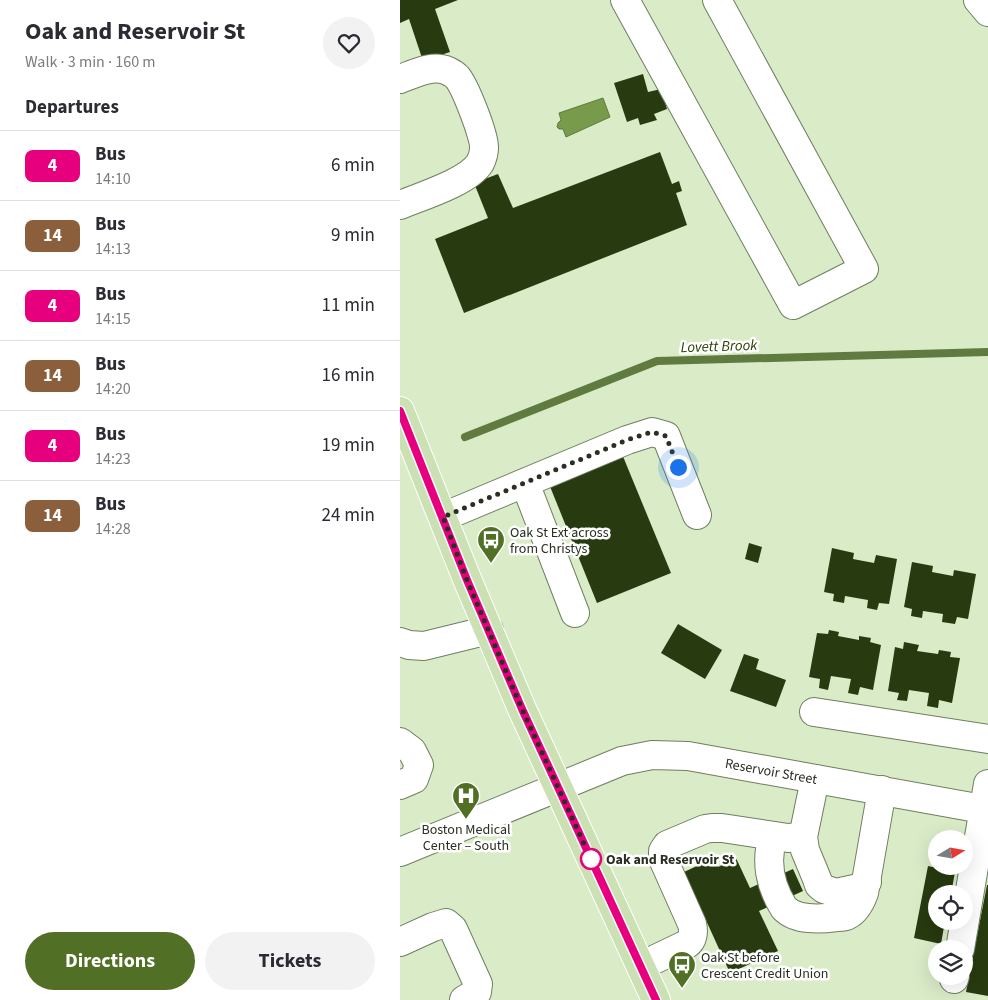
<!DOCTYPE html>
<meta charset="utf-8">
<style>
:root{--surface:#fff;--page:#f2f2f3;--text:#2b2b33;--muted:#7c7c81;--line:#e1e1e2;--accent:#517026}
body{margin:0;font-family:"Source Sans 3",sans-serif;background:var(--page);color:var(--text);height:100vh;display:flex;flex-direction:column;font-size:19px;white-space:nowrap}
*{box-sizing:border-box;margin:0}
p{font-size:16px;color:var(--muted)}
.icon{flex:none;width:28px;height:28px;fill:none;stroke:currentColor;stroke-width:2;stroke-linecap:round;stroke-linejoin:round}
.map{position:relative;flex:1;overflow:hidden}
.sheet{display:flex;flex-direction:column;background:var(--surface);width:400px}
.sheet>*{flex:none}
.badge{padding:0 10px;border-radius:8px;font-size:18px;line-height:32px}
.needle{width:32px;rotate:79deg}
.fabs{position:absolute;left:528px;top:830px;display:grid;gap:10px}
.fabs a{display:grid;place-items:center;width:45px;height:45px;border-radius:50%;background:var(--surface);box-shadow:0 5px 20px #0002;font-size:25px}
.you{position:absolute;width:25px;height:25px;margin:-12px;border:4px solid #fff;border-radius:50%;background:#1a73e8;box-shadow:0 0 0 8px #1a73e833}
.map>.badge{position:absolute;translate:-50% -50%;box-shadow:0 0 0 2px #fff}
h2{padding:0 25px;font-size:19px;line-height:45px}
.round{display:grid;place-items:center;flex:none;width:52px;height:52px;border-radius:26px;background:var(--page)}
.headline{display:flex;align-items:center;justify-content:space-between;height:85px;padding:0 25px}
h1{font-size:24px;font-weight:700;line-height:38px}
.action{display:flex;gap:10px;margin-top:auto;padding:10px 25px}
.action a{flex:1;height:58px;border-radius:30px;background:var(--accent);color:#fff;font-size:20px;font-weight:700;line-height:58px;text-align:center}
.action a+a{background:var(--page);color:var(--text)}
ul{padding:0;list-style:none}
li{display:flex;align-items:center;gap:15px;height:70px;padding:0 25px;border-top:1px solid var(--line)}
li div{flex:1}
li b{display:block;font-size:19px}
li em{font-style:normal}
li .badge{min-width:55px;font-weight:700;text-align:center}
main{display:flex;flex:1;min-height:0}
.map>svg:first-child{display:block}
.water{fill:#779b4b;stroke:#607b3f}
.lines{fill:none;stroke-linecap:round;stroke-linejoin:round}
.stream{stroke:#607b3f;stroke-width:8}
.building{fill:#283a10}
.minor-casing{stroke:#6f7e5f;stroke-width:30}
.major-casing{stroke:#fff;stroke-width:30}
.minor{stroke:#fff;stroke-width:28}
.major{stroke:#cbe0b3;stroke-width:28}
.line-casing{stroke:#fff;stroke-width:11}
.line{stroke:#e6007e;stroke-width:8}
.walk{stroke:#292f22;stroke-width:5;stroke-dasharray:0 9}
.stop-dot{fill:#fff;stroke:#e6007e;stroke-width:2.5}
.labels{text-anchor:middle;stroke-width:5;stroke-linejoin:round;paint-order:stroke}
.poi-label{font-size:14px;fill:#292f22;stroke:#fff;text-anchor:start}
.street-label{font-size:14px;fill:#292f22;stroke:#fff}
.stop-label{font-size:14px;font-weight:bold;fill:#292f22;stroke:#fff;text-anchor:start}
.water-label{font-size:15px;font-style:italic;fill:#294003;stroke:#fff}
</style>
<main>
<section class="sheet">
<div class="headline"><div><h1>Oak and Reservoir St</h1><p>Walk · 3 min · 160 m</p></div><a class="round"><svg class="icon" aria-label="heart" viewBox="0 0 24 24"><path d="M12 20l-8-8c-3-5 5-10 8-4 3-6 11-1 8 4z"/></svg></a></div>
<h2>Departures</h2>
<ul>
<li><span class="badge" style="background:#e6007e;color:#fff">4</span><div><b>Bus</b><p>14:10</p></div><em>6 min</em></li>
<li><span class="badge" style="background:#8b5e3c;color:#fff">14</span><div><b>Bus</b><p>14:13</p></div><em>9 min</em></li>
<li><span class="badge" style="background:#e6007e;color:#fff">4</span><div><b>Bus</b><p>14:15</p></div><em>11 min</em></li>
<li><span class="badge" style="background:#8b5e3c;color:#fff">14</span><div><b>Bus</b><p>14:20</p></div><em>16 min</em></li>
<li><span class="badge" style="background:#e6007e;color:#fff">4</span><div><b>Bus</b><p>14:23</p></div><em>19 min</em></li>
<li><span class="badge" style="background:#8b5e3c;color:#fff">14</span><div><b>Bus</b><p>14:28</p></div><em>24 min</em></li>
</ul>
<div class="action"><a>Directions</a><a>Tickets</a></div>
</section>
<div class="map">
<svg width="588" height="1000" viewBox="0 0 588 1000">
<rect width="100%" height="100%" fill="#daebc8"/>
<polygon class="water" points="203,98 210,117 166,137 163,129 159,129 157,127 158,123 161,120 159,113"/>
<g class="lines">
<polyline class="stream" points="65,437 257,361 588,352"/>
</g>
<g class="building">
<polygon points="0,0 58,0 35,9 50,52 23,61 9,19 0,23"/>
<polygon points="243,74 248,92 261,89 267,109 254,114 257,120 240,125 238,118 227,122 214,83"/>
<polygon points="260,152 272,184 279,181 282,191 276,193 287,225 64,313 35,239 88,218 74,183 98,174 113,208"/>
<polygon points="222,454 271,573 197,603 149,484"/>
<polygon points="349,543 362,547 358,563 345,559"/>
<polygon points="432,548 454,553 453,559 474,563 476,555 497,559 489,604 479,603 477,610 467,608 468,600 445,596 444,603 433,601 434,594 424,592"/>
<polygon points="512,562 533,566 532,572 553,576 554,570 576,574 568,619 557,617 555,624 542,622 543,614 523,611 522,618 511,616 512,609 504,607"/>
<polygon points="278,624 322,650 305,679 261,653"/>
<polygon points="429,630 439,632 438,636 459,640 459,636 471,638 470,642 481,645 473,690 460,687 458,695 448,693 451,679 431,676 428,690 419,688 420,679 409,677 417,633 428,634"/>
<polygon points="504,642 519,645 517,651 538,654 539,650 551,652 550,657 560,658 552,703 539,700 538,708 527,706 529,693 509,690 507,701 497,700 499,693 488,691 495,647 503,649"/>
<polygon points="344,654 359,659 356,669 386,680 376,707 330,691"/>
<polygon points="314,858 318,867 336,858 350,888 393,869 403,891 359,911 378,951 330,973 284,872"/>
<polygon points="528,866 555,872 551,894 536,894 536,921 545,921 541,944 514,938"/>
<polygon points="587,885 588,885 588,996 566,992"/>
</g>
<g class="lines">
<defs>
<g id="minor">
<polyline points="225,0 393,305 464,269 317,0"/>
<polyline points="578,0 588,12"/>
<path d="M0,79C14,74 32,64 48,71C50,72 55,75 57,77C65,86 85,137 84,148C84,152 82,159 80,163C68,182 22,196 0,205"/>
<polyline points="125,483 175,613"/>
<polyline points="43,517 227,440 252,432 266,436 297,515"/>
<polyline points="0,642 9,645 24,646 89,630"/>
<polyline points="414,712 588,739"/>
<polyline points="0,742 12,751 19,765 14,779 0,785"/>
<polyline points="415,779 403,837 405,850 417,879 419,885 424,889 436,893 459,888 467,882"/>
<path d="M373,836C365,861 370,886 384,908C396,921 421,919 437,917C440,917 445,917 448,915C456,911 461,901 464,893L482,790"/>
<path id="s1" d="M0,852L222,761L252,755L288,756L588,810"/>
<polyline points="0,942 33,927 46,923 53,929 78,984 77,992 64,1000"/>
<polyline points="560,949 588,784"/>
<path d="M241,966L287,944C293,940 294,932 292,924L263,859V851L267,845L305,829L312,828H322L388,838L403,837"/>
<polyline points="554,979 555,976"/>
</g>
<polyline id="major" points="0,411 67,579 122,709 256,1000"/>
</defs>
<use href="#minor" class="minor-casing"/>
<use href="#major" class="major-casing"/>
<use href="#minor" class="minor"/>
<use href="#major" class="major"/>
</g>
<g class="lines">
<defs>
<polyline id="line" points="0,411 67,580 122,709 256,1000"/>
</defs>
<use href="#line" class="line-casing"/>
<use href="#line" class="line"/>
<polyline class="walk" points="191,859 122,709 67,580 43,517 227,440 252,432 266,436 278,467"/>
</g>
<defs>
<symbol id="bus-pin" viewBox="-11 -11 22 30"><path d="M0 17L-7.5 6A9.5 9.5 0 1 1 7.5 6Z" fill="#517026" stroke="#fff"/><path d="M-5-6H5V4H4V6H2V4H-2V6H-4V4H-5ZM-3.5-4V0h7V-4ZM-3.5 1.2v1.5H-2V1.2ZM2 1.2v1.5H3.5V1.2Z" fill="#fff"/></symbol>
<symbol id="hospital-pin" viewBox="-11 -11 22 30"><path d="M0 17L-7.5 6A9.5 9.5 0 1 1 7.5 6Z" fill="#517026" stroke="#fff"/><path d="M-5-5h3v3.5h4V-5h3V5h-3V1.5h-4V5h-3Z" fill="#fff"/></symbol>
</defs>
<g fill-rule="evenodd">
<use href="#bus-pin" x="75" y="524" width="32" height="43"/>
<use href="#hospital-pin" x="50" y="780" width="32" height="43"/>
<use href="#bus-pin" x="266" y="949" width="32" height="43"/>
</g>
<circle class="stop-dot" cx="191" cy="859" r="10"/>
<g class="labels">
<g class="poi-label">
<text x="110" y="537">Oak St Ext across<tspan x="110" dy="16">from Christys</tspan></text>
<text x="66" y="834" text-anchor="middle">Boston Medical<tspan x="66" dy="16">Center – South</tspan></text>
<text x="301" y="962">Oak St before<tspan x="301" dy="16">Crescent Credit Union</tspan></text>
</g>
<g class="street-label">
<text dy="5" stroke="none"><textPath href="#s1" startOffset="391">Reservoir Street</textPath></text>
</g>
<g class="stop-label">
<text x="206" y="864">Oak and Reservoir St</text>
</g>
<g class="water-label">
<text transform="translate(319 346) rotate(-2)" y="5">Lovett Brook</text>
</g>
</g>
</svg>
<div class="fabs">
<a><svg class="needle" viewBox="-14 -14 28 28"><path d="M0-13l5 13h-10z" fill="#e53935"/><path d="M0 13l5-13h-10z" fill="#7c7c81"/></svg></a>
<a><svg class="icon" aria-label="locate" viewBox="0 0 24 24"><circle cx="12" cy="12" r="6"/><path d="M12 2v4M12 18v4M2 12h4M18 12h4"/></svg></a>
<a><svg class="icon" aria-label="layers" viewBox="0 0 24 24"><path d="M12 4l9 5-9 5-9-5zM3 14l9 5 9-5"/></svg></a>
</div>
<div class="you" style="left:278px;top:467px"></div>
</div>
</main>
